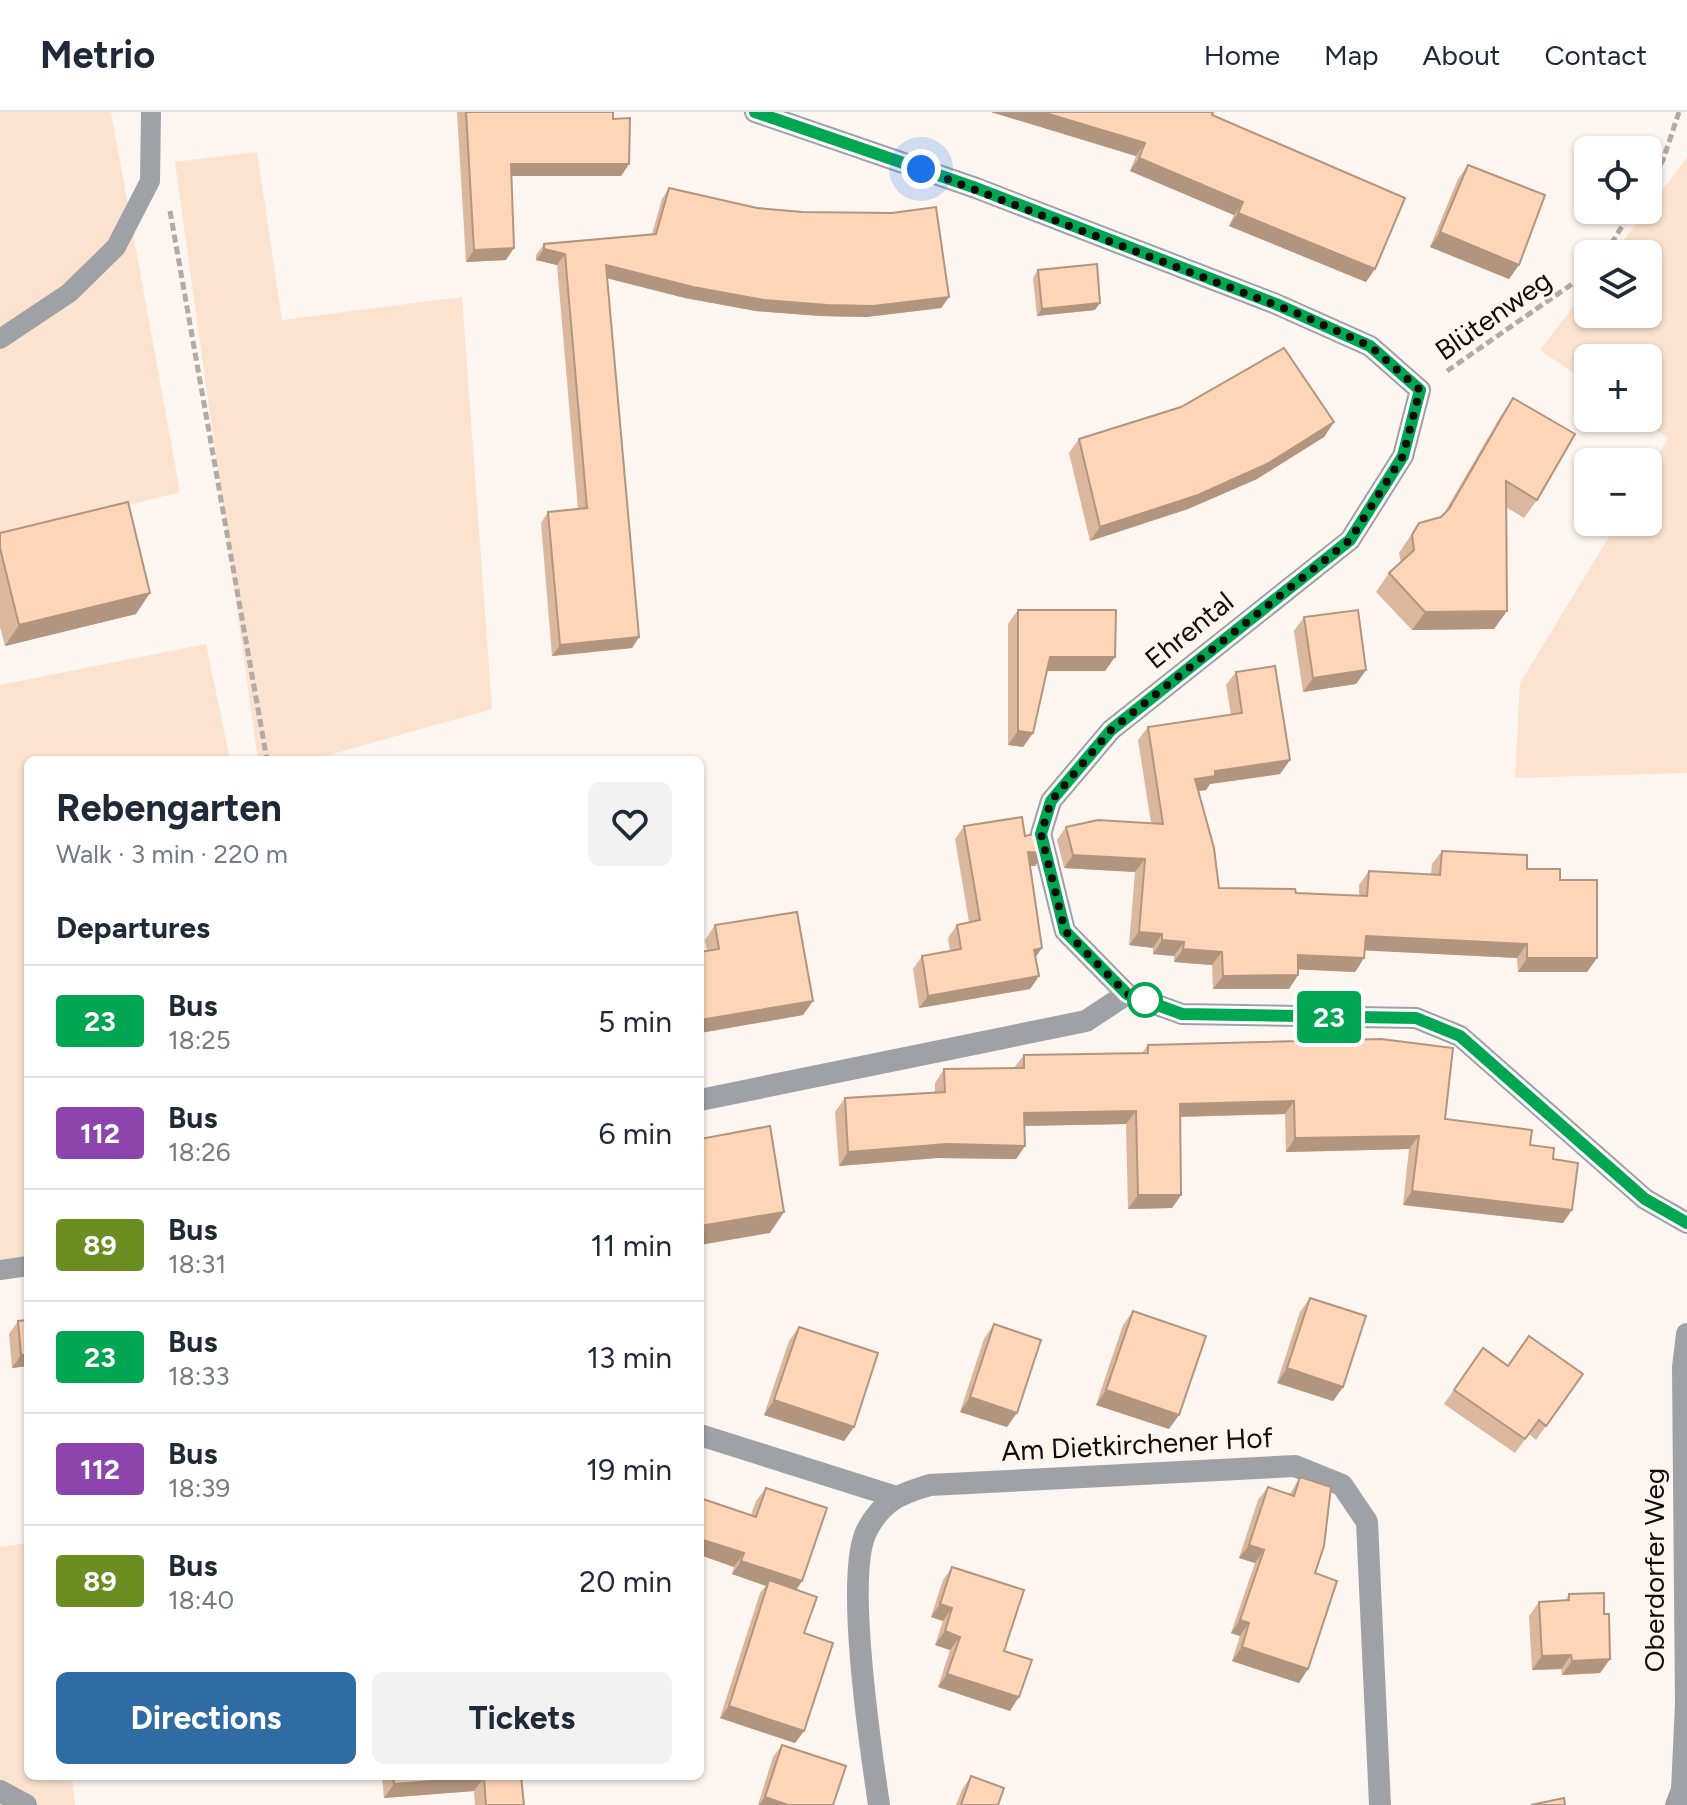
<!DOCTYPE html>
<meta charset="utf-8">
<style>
:root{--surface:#fff;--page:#f2f2f3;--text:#1f2937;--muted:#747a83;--line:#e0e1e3;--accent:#306ca4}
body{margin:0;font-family:Figtree,sans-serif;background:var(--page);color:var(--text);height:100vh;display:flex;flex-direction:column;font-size:30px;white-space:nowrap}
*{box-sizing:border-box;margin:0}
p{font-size:26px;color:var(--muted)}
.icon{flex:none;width:44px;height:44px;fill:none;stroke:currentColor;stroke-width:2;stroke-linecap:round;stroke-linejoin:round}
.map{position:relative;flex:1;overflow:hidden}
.details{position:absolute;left:24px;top:644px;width:680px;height:1024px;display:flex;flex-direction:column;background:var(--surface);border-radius:12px;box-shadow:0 2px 6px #0004}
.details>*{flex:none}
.badge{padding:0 16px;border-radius:6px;font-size:28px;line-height:52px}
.controls{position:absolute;left:1574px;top:24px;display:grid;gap:16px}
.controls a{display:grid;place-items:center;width:88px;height:88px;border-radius:12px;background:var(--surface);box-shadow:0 2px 6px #0004;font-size:40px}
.you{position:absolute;width:40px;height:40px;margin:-20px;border:6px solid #fff;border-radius:50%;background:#1a73e8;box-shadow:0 0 0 12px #1a73e833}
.map>.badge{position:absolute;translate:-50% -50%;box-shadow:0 0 0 4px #fff}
h2{padding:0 32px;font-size:30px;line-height:72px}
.round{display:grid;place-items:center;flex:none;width:84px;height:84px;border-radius:12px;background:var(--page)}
.head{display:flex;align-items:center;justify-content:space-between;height:136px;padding:0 32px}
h1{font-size:38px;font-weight:700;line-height:60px}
.primary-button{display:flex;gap:16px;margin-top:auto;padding:16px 32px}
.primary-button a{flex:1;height:92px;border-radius:12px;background:var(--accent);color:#fff;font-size:32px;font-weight:700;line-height:92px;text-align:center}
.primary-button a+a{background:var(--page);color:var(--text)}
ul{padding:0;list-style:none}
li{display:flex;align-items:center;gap:24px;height:112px;padding:0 32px;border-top:2px solid var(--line)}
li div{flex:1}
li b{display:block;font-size:30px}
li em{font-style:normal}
li .badge{min-width:88px;font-weight:700;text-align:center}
header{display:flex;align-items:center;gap:48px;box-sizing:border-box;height:112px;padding:0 40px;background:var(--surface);border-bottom:2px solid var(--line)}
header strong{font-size:38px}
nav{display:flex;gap:44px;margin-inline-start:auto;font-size:28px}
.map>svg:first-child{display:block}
.green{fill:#fbe3d0}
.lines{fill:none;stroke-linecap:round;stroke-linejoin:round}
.path{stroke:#b1aaa6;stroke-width:5;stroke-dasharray:8 4;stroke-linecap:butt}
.service{stroke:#9ea2a7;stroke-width:20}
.minor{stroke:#9ea2a7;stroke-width:22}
.wall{fill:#dab79d}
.shaded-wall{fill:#b2957f}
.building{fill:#fed5b6;stroke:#b2957f;stroke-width:2}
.line-casing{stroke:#fff;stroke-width:18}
.line{stroke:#00a651;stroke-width:12}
.walk{stroke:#100c09;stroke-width:8;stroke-dasharray:0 14.4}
.stop-dot{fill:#fff;stroke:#00a651;stroke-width:4}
.labels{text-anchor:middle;stroke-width:6;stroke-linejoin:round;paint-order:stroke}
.street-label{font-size:28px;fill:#100c09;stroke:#fdf5f0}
</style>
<header>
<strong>Metrio</strong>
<nav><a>Home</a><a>Map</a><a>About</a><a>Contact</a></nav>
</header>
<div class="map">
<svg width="1687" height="1693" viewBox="0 0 1687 1693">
<rect width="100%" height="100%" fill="#fdf5f0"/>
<g class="green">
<polygon points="0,0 111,0 180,380 0,426"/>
<polygon points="257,40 282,208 462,185 492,597 311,648 258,648 175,50"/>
<polygon points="1687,46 1687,661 1515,666 1520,571 1618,410 1648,410 1648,360 1668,326 1639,306 1648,306 1648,246 1588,246 1588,271 1540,238 1588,175 1588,202 1648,202 1648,142 1613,142"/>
<polygon points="206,532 230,648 28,648 28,1145 0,1148 0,573"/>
<polygon points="28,1431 28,1664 72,1664 75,1693 0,1693 0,1435"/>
</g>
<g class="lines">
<g class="path">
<polyline points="1648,73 1663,48 1679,0"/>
<polyline points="170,99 267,648"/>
<polyline points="1605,142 1632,98"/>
<polyline points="1447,259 1588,161"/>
</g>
<g class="service">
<polyline points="0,227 69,181 116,135 150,69 151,0"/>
<polyline points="0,1158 28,1154"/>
</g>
<g class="minor">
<polyline points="755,0 976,76 1276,192 1370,234 1420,278 1403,344 1350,428 1111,618 1051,689 1041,722 1065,819 1127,882 1182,902 1416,906 1460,924 1645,1087 1687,1111"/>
<polyline points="700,988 1086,909 1127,882"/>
<polyline points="700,1323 893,1384"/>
<polyline points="0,1679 26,1693"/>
<path d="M879,1693C871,1639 844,1461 867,1418C883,1388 900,1382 930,1373L1295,1354L1342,1373L1367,1410L1380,1693"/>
<polyline points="1676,1693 1682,1678 1686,1592 1683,1255 1687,1222"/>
</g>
</g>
<g class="wall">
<polygon points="457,0 613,0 613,7 629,52 621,64 511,64 506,148 466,150"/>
<polygon points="991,0 1212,3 1366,170 1229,114 1234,103 1130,59 1136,44"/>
<polygon points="1468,53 1519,153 1509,167 1430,135 1458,67"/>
<polygon points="669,76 949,185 941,196 866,205 820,204 756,199 685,186 607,166 639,525 632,536 552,544 541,411 548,400 578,397 557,153 536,148 536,143 544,132 652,122 662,87"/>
<polygon points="1038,158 1095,198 1037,204 1033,166"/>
<polygon points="1513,286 1537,388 1524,406 1506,395 1494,517 1412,518 1376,480 1389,461 1401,451 1399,441 1419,411 1441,405 1443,403 1500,305"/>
<polygon points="1334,310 1324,325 1257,367 1188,397 1090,429 1069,341 1079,327"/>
<polygon points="0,421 136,502 5,534 0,515"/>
<polygon points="1018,498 1115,545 1105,559 1046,559 1033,621 1023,635 1008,633 1008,512"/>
<polygon points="1304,505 1366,558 1356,572 1303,580 1294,519"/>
<polygon points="1236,560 1290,648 1280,662 1210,672 1206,678 1198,679 1219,776 1359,784 1359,773 1369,759 1431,763 1432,752 1442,739 1527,757 1560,768 1597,846 1587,860 1518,860 1517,846 1365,838 1364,846 1355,860 1298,857 1298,863 1289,877 1213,877 1212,853 1174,850 1174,844 1153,842 1153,836 1129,833 1135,760 1064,756 1057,728 1066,715 1151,711 1138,628 1148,615 1231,603 1226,573"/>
<polygon points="964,714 1025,724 1044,741 1035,754 1030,754 1036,845 1039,864 1030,877 919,896 913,857 922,844 950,839 948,826 957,813 969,810 955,727"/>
<polygon points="715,813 813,889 803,903 700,921 700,840 707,839 705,828"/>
<polygon points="1148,933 1445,1007 1530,1033 1553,1047 1563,1111 1403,1093 1409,1037 1286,1040 1285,1002 1180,1005 1181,1083 1172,1096 1128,1097 1126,1012 1025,1014 1025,1034 1016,1047 937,1046 839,1054 835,1000 845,986 935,981 935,971 944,957 1014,956 1024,943 1142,941"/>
<polygon points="1310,1186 1343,1275 1333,1289 1277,1271 1300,1200"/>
<polygon points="1133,1199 1169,1317 1096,1293 1123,1213"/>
<polygon points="28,1208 28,1254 12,1256 9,1222 18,1209"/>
<polygon points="994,1212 1007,1315 960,1300 984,1227"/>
<polygon points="799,1215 854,1315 844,1329 764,1303 789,1229"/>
<polygon points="1483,1236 1508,1254 1583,1262 1536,1328 1529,1322 1515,1341 1444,1292"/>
<polygon points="1300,1365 1315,1461 1299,1571 1232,1549 1240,1524 1231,1521 1255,1451 1239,1446 1258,1388 1268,1375 1290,1382"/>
<polygon points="766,1376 796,1478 804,1521 804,1619 795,1631 720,1606 760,1481 766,1474 732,1462 734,1455 700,1443 700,1386 751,1403 756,1389"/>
<polygon points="952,1455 1004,1539 1010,1599 938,1575 950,1538 935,1533 943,1509 931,1505 943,1468"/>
<polygon points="1569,1482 1604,1502 1610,1547 1600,1561 1562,1563 1561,1557 1532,1558 1529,1504 1539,1490 1565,1489"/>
<polygon points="782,1633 833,1693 758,1693 773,1645"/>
<polygon points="382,1664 521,1664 524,1693 475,1693 474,1679 384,1686"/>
<polygon points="971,1664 998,1693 956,1693 962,1678"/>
</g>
<g class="shaded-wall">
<polygon points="991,0 1042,0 1145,31 1136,44"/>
<polygon points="1139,46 1243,90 1234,103 1130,59"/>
<polygon points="511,52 629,52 621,64 502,64"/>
<polygon points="1238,101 1375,157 1366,170 1229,114"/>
<polygon points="1440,120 1519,153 1509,167 1430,135"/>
<polygon points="514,136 506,148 466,150 474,138"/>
<polygon points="544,137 565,142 557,153 536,148"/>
<polygon points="606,153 949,185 941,196 866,205 820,204 756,199 685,186 598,164"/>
<polygon points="1100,191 1095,198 1037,204 1042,197"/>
<polygon points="1334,310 1324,325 1257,367 1188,397 1090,429 1100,415"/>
<polygon points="150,481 136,502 5,534 19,513"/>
<polygon points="1507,499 1494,517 1412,518 1425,500"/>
<polygon points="639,525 632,536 552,544 560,533"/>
<polygon points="1050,545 1115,545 1105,559 1040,559"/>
<polygon points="1366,558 1356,572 1303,580 1313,566"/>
<polygon points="1018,619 1033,621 1023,635 1008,633"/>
<polygon points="1290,648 1280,662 1210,672 1206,678 1185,681 1195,667 1215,659"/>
<polygon points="1028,740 1044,741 1035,754 1018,753"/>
<polygon points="1073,743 1145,747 1135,760 1064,756"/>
<polygon points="1139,820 1162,822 1153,836 1129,833"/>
<polygon points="1366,824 1527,832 1517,846 1356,838"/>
<polygon points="1162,828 1184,830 1174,844 1153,842"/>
<polygon points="1042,836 1033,849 1034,838"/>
<polygon points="1183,837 1222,840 1212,853 1174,850"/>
<polygon points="1298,843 1364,846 1355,860 1288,857"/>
<polygon points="1527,846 1597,846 1587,860 1518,860"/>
<polygon points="1298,863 1289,877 1213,877 1223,864"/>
<polygon points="1039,864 1030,877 919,896 928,884"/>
<polygon points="813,889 803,903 700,921 700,908"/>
<polygon points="1294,989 1285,1002 1170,1005 1180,992"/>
<polygon points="1136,999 1126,1012 1015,1014 1024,1001"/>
<polygon points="1419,1024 1409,1037 1286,1040 1295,1026"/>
<polygon points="947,1032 1025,1034 1016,1047 937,1046 839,1054 848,1040"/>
<polygon points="1412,1079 1572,1098 1563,1111 1403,1093"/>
<polygon points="1138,1083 1181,1083 1172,1096 1128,1097"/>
<polygon points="784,1100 770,1121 700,1133 700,1114"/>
<polygon points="28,1242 28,1254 12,1256 21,1243"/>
<polygon points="1287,1256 1343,1275 1333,1289 1277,1271"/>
<polygon points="1106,1278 1179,1303 1169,1317 1096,1293"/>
<polygon points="970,1285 1017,1301 1007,1315 960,1300"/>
<polygon points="774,1288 854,1315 844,1329 764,1303"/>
<polygon points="700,1427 744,1441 734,1455 700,1443"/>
<polygon points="1249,1433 1264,1438 1255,1451 1239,1446"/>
<polygon points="741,1449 802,1469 793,1483 769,1468 766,1474 732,1462"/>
<polygon points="940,1492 952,1496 943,1509 931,1505"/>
<polygon points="1240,1508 1249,1511 1240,1524 1231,1521"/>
<polygon points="945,1519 960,1525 950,1538 935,1533"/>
<polygon points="1242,1535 1308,1557 1299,1571 1232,1549"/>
<polygon points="1571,1543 1561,1557 1532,1558 1542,1544"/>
<polygon points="1610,1547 1600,1561 1562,1563 1572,1549"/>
<polygon points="947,1562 1019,1585 1010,1599 938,1575"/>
<polygon points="729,1594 804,1619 795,1631 720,1606"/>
<polygon points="484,1665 474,1679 384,1686 394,1672"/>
<polygon points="765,1685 788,1693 759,1693"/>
</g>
<g class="building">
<polygon points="466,0 613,0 613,7 630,6 629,52 511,52 514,136 474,138"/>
<polygon points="1042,0 1213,0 1212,3 1405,86 1375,157 1238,101 1243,90 1139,46 1145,31"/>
<polygon points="1468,53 1545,83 1519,153 1440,120"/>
<polygon points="669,76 757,96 802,100 892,101 936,95 949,185 873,194 827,193 764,188 693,175 606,153 639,525 560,533 548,400 587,396 565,142 544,137 544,132 656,122"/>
<polygon points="1097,152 1100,191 1042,197 1038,158"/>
<polygon points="1284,236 1334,310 1267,352 1198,383 1100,415 1079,327 1181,295"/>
<polygon points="1513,286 1575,322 1537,388 1506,369 1507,499 1425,500 1389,461 1414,438 1412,423 1419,411 1441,405 1449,397"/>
<polygon points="128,390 150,481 19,513 0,436 0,421"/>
<polygon points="1018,498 1116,498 1115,545 1050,545 1033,621 1018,619"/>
<polygon points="1358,498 1366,558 1313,566 1304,505"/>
<polygon points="1275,554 1290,648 1215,659 1215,664 1195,667 1214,736 1219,776 1295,777 1296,781 1367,784 1369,759 1440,763 1442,739 1527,743 1527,757 1560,757 1560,768 1597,768 1597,846 1527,846 1527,832 1366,824 1364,846 1298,843 1298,863 1223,864 1222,840 1183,837 1184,830 1162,828 1162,822 1139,820 1145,747 1073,743 1066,715 1098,708 1163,712 1148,615 1242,601 1236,560"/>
<polygon points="1022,705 1025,724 1039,721 1044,741 1028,740 1042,836 1034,838 1039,864 928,884 922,844 961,837 957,813 980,808 964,714"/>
<polygon points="797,800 813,889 700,908 700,840 719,837 715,813"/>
<polygon points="1381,927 1453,936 1445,1007 1532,1018 1530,1033 1554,1036 1553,1047 1578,1051 1572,1098 1412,1079 1419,1024 1295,1026 1294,989 1180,992 1181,1083 1138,1083 1136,999 1024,1001 1025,1034 947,1032 848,1040 845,986 945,980 944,957 1024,956 1024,943 1148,941 1148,933"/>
<polygon points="770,1014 784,1100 700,1114 700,1027"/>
<polygon points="1310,1186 1366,1204 1343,1275 1287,1256"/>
<polygon points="1133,1199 1206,1224 1179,1303 1106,1278"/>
<polygon points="28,1208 28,1242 21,1243 18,1209"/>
<polygon points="994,1212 1041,1228 1017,1301 970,1285"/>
<polygon points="799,1215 878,1241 854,1315 774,1288"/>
<polygon points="1529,1224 1583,1262 1546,1314 1539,1308 1525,1327 1454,1278 1483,1236 1508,1254"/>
<polygon points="1300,1365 1331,1375 1324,1434 1315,1461 1337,1469 1308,1557 1242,1535 1249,1511 1240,1508 1264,1438 1249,1433 1268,1375 1294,1384"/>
<polygon points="766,1376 827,1396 802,1469 741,1449 744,1441 700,1427 700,1386 756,1405"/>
<polygon points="952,1455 1024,1478 1004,1539 1032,1548 1019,1585 947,1562 960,1525 945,1519 952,1496 940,1492"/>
<polygon points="769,1468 817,1485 804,1521 833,1531 804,1619 729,1594"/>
<polygon points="1604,1481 1604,1502 1609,1502 1610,1547 1572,1549 1571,1543 1542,1544 1539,1490 1569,1488 1569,1482"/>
<polygon points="782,1633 846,1654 833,1693 788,1693 765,1685"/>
<polygon points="393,1664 521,1664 524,1693 486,1693 484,1665 394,1672"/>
<polygon points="971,1664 1004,1676 998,1693 961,1693"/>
<polygon points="1564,1686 1565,1693 1531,1693"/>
</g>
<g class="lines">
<defs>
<polyline id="line" points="755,0 976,76 1276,192 1370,234 1420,278 1403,344 1350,428 1111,618 1051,689 1041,722 1065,819 1127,882 1182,902 1416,906 1460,924 1645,1087 1687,1111"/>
</defs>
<use href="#line" class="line-casing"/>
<use href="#line" class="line"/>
<polyline class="walk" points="921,57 1299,202 1370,234 1420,278 1403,344 1350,428 1111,618 1051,689 1041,722 1065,819 1127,882 1155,892 1145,888"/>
</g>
<circle class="stop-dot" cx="1145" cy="888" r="16"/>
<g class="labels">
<g class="street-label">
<text transform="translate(1493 203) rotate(-35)" y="10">Blütenweg</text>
<text transform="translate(1189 518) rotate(-39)" y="10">Ehrental</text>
<text transform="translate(1137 1332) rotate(-3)" y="10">Am Dietkirchener Hof</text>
<text transform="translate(1654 1458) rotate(-90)" y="10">Oberdorfer Weg</text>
</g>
</g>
</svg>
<div class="controls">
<a><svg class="icon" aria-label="locate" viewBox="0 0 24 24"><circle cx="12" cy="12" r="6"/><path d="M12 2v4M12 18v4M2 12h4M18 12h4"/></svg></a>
<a><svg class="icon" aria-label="layers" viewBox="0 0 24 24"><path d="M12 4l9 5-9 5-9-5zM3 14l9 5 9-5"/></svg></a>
<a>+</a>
<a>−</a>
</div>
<div class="you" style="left:921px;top:57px"></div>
<b class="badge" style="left:1329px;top:905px;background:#00a651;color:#fff">23</b>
<section class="details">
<div class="head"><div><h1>Rebengarten</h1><p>Walk · 3 min · 220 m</p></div><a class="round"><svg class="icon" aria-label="heart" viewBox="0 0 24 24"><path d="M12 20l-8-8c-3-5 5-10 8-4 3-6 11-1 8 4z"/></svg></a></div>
<h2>Departures</h2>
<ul>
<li><span class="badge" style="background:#00a651;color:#fff">23</span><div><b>Bus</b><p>18:25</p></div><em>5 min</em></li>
<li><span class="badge" style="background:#8e44ad;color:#fff">112</span><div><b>Bus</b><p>18:26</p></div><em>6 min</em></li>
<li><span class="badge" style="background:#6b8e23;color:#fff">89</span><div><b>Bus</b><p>18:31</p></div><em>11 min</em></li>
<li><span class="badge" style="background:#00a651;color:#fff">23</span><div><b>Bus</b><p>18:33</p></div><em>13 min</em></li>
<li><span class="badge" style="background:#8e44ad;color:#fff">112</span><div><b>Bus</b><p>18:39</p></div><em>19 min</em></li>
<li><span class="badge" style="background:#6b8e23;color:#fff">89</span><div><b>Bus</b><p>18:40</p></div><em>20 min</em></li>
</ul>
<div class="primary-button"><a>Directions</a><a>Tickets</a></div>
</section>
</div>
